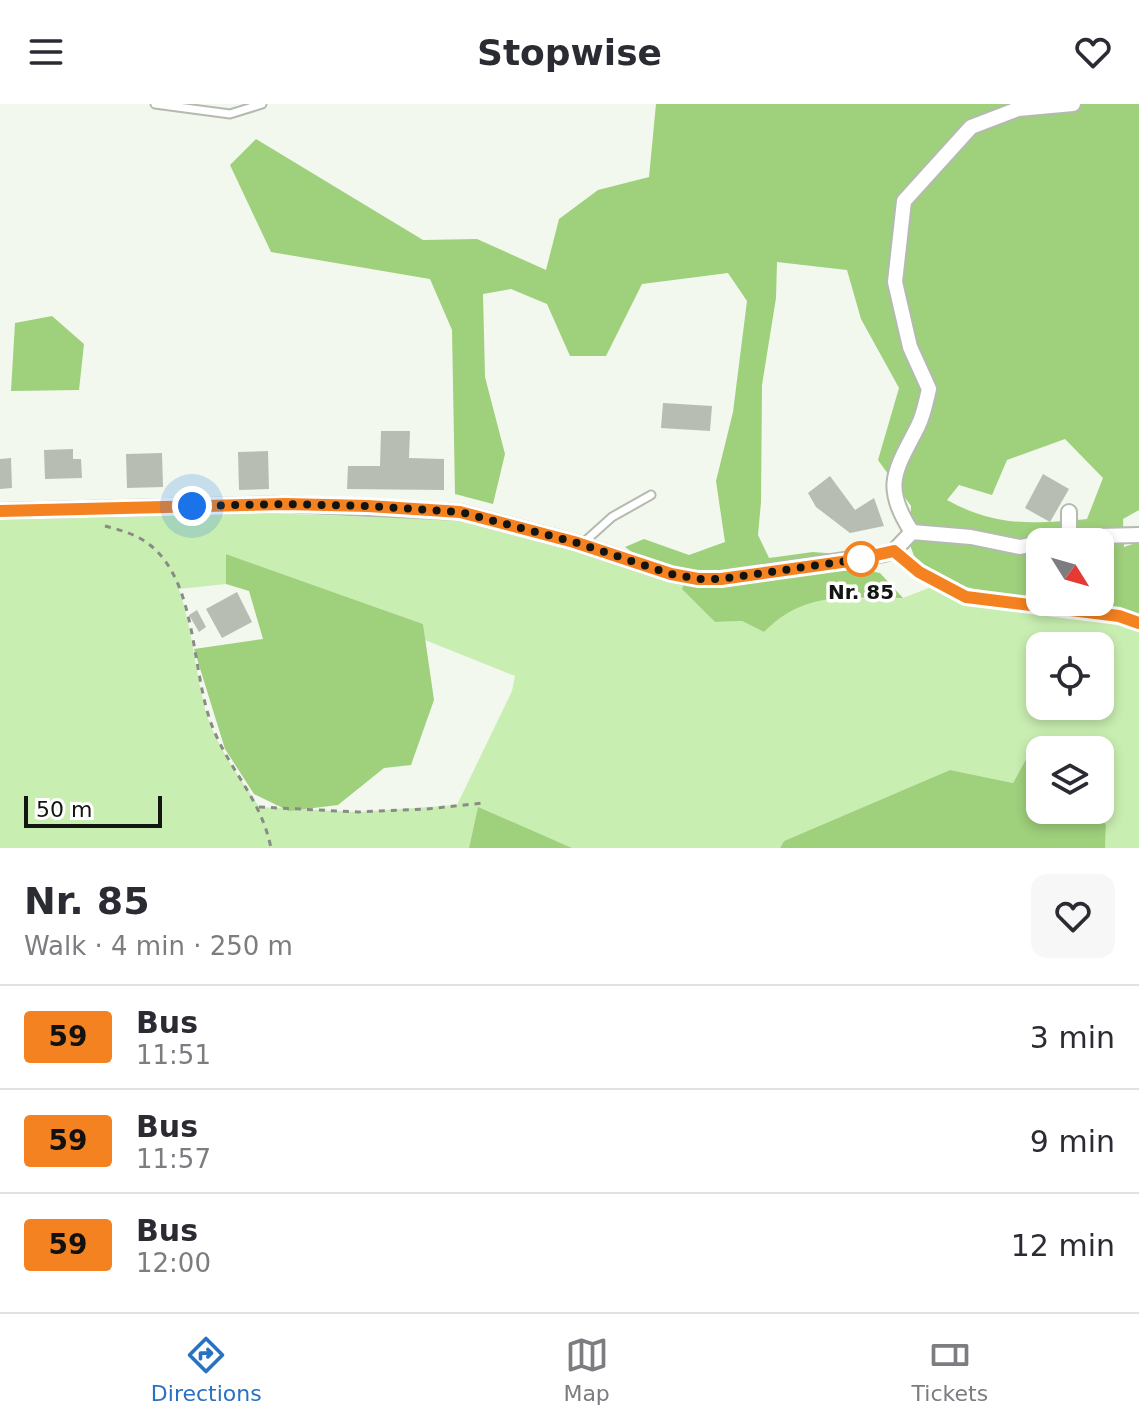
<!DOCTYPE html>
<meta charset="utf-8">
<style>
:root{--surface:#fff;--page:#f7f7f7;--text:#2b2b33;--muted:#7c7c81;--line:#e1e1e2;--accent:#2971c1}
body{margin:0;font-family:"DejaVu Sans",sans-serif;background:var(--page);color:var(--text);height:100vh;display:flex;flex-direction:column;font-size:30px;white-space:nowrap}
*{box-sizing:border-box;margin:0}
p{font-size:26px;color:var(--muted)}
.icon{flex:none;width:44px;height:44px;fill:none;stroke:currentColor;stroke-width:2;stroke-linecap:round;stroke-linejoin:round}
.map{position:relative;height:744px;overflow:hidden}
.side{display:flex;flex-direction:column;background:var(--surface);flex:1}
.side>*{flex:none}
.badge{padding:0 16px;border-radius:6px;font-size:28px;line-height:52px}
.needle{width:52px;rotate:127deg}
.tools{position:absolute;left:1026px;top:424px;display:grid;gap:16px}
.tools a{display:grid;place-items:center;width:88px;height:88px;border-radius:16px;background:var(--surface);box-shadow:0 4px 12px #0003;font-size:40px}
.scale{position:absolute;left:24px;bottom:20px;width:138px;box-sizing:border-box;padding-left:8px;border:4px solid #131511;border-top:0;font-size:22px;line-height:28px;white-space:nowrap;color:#131511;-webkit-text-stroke:6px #fff;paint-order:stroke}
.you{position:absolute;width:40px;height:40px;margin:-20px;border:6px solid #fff;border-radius:50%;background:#1a73e8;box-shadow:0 0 0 12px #1a73e833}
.map>.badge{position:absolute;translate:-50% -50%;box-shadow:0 0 0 4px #fff}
.round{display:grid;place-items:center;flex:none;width:84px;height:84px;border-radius:16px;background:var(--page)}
.overview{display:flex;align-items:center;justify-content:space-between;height:136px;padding:0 24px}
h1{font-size:38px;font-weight:700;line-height:60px}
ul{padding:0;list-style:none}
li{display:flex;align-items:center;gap:24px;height:104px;padding:0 24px;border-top:2px solid var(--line)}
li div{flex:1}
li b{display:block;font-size:30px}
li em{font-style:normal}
li .badge{min-width:88px;font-weight:700;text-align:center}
header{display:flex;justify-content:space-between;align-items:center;height:104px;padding:0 24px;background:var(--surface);font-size:36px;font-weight:700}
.tab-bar{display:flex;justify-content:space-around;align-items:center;height:112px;border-top:2px solid var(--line);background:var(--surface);font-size:22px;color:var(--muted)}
.tab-bar a{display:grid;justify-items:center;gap:4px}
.tab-bar .current{color:var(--accent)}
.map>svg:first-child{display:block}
.green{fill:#c9eeb1;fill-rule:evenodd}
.forest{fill:#9fd07c;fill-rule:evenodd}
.building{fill:#b7bdb3}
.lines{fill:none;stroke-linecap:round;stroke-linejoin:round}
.service-casing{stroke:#b4bab0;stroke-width:11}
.minor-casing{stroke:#b4bab0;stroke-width:18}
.path{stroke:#888c85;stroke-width:3;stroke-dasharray:6 6;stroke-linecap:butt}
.service{stroke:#fff;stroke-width:7}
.minor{stroke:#fff;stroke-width:14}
.line-casing{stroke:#fff;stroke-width:18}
.line{stroke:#f58220;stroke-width:12}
.walk{stroke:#131511;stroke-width:8;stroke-dasharray:0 14.4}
.stop-dot{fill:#fff;stroke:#f58220;stroke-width:4}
.labels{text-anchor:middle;stroke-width:7;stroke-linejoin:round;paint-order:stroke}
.stop-label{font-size:20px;font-weight:bold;fill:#131511;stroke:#fff}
</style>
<header><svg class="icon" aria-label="menu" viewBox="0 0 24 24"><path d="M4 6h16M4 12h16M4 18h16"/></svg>Stopwise<svg class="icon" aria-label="heart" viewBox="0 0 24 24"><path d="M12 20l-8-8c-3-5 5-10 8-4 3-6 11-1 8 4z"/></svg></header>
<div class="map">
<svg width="1139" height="744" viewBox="0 0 1139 744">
<rect width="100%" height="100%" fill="#f2f8ee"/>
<path class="green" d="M37,406L73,414L242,408L450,416L451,412L555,439L685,479L715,518L742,517L764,528L781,510L818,495L903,494L934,482C1000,506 1072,505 1139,525V744H1105L1106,721L1096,706H1100V646H1055L1046,634L1035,639L1013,679L950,666L784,737L780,744H572L478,704L469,744H0V412ZM226,450L423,520L425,536L515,572L512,587L457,701L358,708L259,703C239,672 215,641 205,605C195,565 192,524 179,485L226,480ZM1040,542H1100V602H1040Z"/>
<g class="forest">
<path d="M656,0H1139V406L1123,415L1124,443L1139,438V523L922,473L910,441L911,402L878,356L899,284L861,215L847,166L777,158L776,194L762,281L761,398L758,431L769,454L813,448L838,450L845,462L880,469L903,494C848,495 806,485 764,528L742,517L715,518L682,485L688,468L636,451L625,443L644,435L689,451L725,438L716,377L733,308L747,197L728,169L642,180L606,252H570L547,200L511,185L483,190L485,273L505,350L493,400L455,390L452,226L430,175L271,148L230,61L256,35L423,136L477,135L546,166L559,115L598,86L649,73ZM1065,335L1103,374L1087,415C1032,420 996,423 947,396L959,381L992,391L1007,356ZM1040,438H1100V498H1040Z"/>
<polygon points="52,212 84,240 79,286 11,287 15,219"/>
<polygon points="226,450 423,520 434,596 411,661 384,664 338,701 289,707 254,690 225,645 194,545 263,535 249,487 226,480"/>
<polygon points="1047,634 1055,646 1040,646 1040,706 1096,706 1106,721 1105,744 780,744 784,737 950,666 1013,679 1035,639"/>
<polygon points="478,703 572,744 469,744"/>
</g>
<g class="building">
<polygon points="663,299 712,302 710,327 661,324"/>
<polygon points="381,327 410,327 409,354 444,355 444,386 347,385 348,362 380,362"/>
<polygon points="73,345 73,355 81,355 82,374 45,375 44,346"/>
<polygon points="268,347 269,385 239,386 238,348"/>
<polygon points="162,349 163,383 127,384 126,350"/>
<polygon points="11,354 12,384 0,385 0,355"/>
<polygon points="1043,370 1069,385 1050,418 1025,404"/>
<polygon points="830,372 855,406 874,394 884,422 850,429 816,403 808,389"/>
<polygon points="237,488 252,518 222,534 206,505"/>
<polygon points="197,506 206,523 199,528 189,511"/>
</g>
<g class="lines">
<defs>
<g id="service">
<polyline points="155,0 230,10 262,0"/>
<polyline points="582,440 612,413 651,391"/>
<polyline points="894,447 919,468 966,493 1119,512 1139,519"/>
</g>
<g id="minor">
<polyline points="0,407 285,400 460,408 574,438 671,470 698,475 721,475 884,450 894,447 912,428 971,433 1020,443 1040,439"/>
<polyline points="1069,408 1069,435"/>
<path d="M912,428C881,381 896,366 918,322C924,310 926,297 929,285L910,243L895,178L904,97L971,23L1018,5L1073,0"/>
<polyline points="1049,438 1097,432 1139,431"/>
</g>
</defs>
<use href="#service" class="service-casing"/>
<use href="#minor" class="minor-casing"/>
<g class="path">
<path d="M105,422C121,426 138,431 150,441C200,481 190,574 215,629C234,672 261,696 271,744"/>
<polyline points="259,703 358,708 427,705 483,699"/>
</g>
<use href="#service" class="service"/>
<use href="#minor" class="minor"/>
</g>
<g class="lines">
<defs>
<polyline id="line" points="0,407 285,400 368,402 460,408 574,438 671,470 698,475 721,475 849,457 894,447 919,468 966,493 1119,512 1139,519"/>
</defs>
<use href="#line" class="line-casing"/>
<use href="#line" class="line"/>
<polyline class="walk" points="192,402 285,400 368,402 460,408 574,438 671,470 698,475 721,475 861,455"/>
</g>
<circle class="stop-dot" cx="861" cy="455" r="16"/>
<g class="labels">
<g class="stop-label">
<text x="861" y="495">Nr. 85</text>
</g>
</g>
</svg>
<div class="tools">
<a><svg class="needle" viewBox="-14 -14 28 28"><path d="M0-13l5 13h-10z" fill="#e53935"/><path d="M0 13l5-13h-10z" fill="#7c7c81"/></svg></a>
<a><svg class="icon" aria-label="locate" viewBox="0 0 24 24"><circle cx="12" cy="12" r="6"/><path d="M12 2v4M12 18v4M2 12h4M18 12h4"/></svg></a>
<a><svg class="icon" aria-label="layers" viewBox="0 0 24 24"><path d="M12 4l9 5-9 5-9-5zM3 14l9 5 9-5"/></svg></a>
</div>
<div class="scale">50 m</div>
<div class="you" style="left:192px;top:402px"></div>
</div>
<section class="side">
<div class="overview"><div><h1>Nr. 85</h1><p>Walk · 4 min · 250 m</p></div><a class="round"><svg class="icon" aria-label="heart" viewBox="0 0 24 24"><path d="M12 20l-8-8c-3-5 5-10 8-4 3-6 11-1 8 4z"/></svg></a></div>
<ul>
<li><span class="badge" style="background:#f58220;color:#111">59</span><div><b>Bus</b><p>11:51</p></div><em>3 min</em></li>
<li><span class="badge" style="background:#f58220;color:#111">59</span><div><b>Bus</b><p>11:57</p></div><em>9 min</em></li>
<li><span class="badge" style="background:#f58220;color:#111">59</span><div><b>Bus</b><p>12:00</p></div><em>12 min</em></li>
</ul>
</section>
<nav class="tab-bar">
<a class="current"><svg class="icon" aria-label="directions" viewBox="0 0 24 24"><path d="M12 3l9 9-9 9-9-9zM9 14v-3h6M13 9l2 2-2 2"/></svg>Directions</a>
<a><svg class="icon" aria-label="map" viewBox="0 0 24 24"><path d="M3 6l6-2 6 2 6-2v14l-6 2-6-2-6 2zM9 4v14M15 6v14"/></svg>Map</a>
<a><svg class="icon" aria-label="tickets" viewBox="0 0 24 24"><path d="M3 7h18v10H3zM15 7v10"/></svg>Tickets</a>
</nav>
